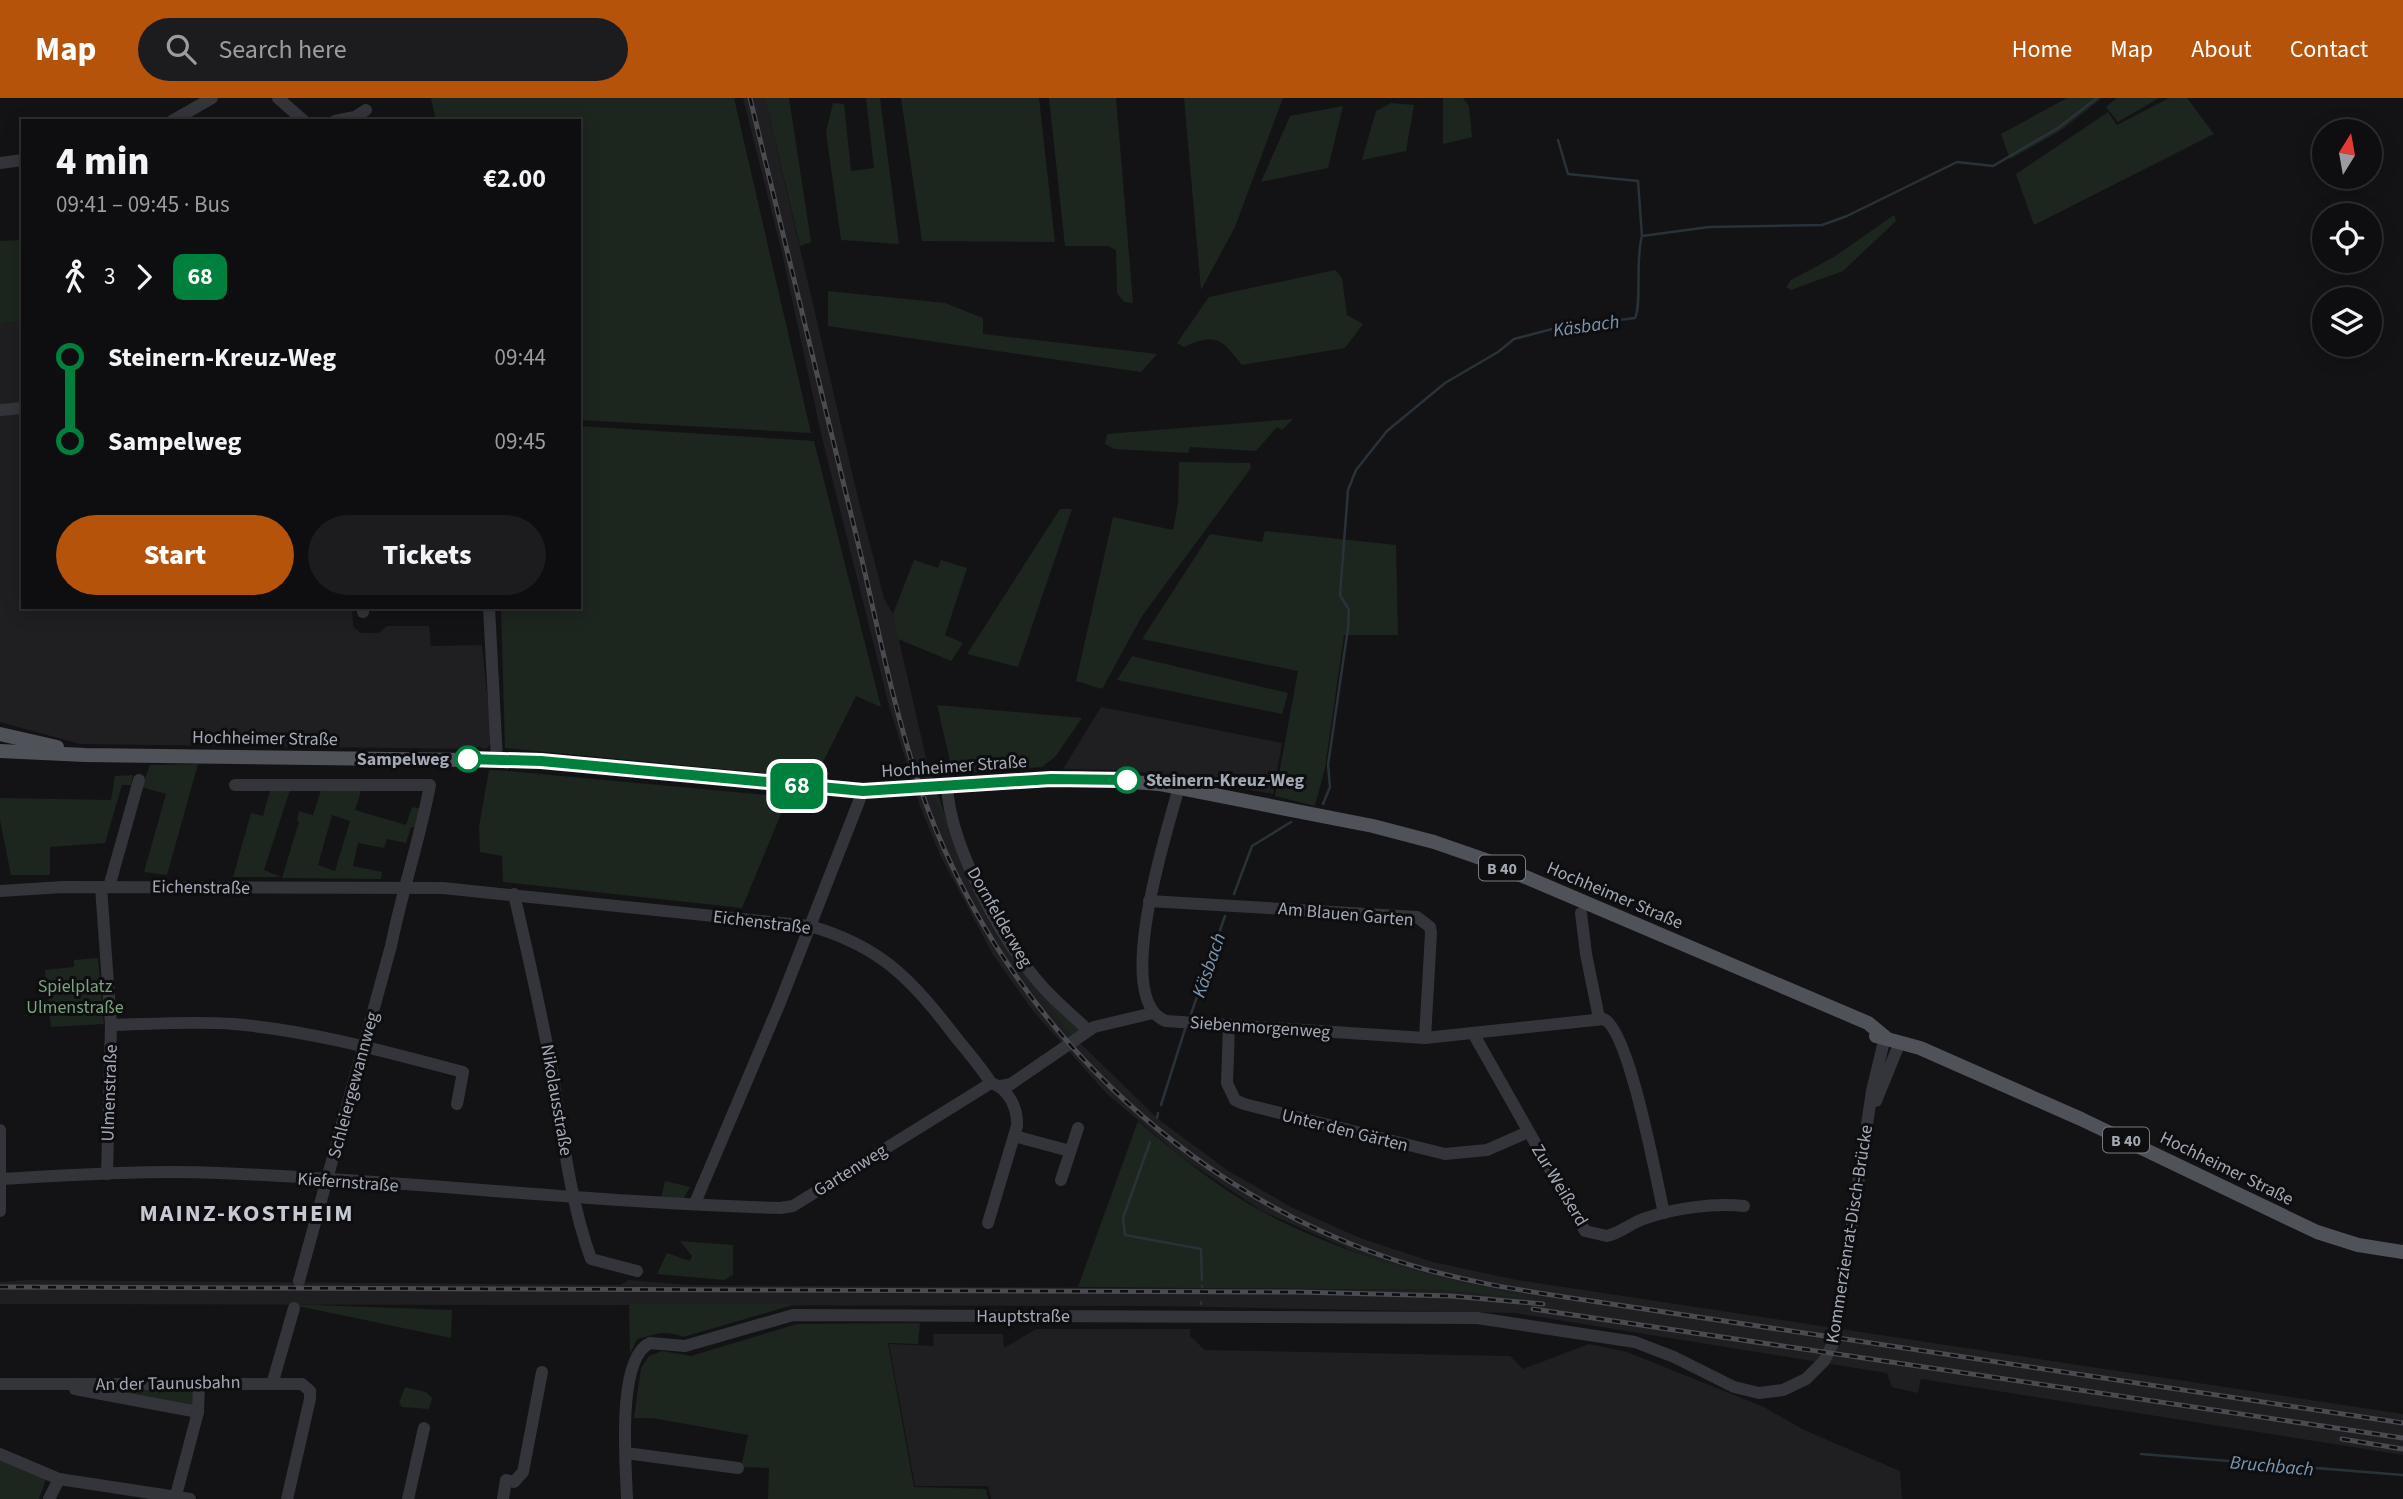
<!DOCTYPE html>
<meta charset="utf-8">
<style>
:root{--surface:#0e0e10;--page:#1c1c1e;--text:#f1f3f6;--muted:#9b9c9f;--line:#2e2e30;--accent:#b45309}
body{margin:0;font-family:"Source Sans 3",sans-serif;background:var(--page);color:var(--text);height:100vh;display:flex;flex-direction:column;font-size:26px;white-space:nowrap}
*{box-sizing:border-box;margin:0}
p{font-size:23px;color:var(--muted)}
.icon{flex:none;width:38px;height:38px;fill:none;stroke:currentColor;stroke-width:2;stroke-linecap:round;stroke-linejoin:round}
.map{position:relative;flex:1;overflow:hidden}
.side{position:absolute;left:21px;top:21px;width:560px;height:490px;display:flex;flex-direction:column;background:var(--surface);border-radius:0px;box-shadow:0 4px 18px #0003,0 0 0 2px var(--line)}
.side>*{flex:none}
.badge{padding:0 14px;border-radius:10px;font-size:24px;line-height:46px}
.needle{width:46px;rotate:11deg}
.fabs{position:absolute;left:2312px;top:21px;display:grid;gap:14px}
.fabs a{display:grid;place-items:center;width:70px;height:70px;border-radius:50%;background:var(--surface);box-shadow:0 4px 18px #0003,0 0 0 2px var(--line);font-size:35px}
.map>.badge{position:absolute;translate:-50% -50%;box-shadow:0 0 0 4px #fff}
.legs{display:flex;align-items:center;gap:10px;height:77px;padding:0 35px;font-size:23px}
.legs p{margin-inline-start:auto}
.overview{display:flex;align-items:center;justify-content:space-between;height:119px;padding:0 35px}
h1{font-size:38px;font-weight:800;line-height:52px}
.primary-button{display:flex;gap:14px;margin-top:auto;padding:14px 35px}
.primary-button a{flex:1;height:80px;border-radius:42px;background:var(--accent);color:#fff;font-size:28px;font-weight:800;line-height:80px;text-align:center}
.primary-button a+a{background:var(--page);color:var(--text)}
ul{padding:0 35px;list-style:none}
li{display:flex;align-items:center;gap:24px;height:84px;font-size:26px}
li i{display:grid;place-items:center;width:10px;height:100%;margin:0 9px;background:currentColor}
li i::after{content:'';width:18px;height:18px;margin:-9px;border:5px solid;border-radius:50%;background:var(--surface)}
li p{margin-inline-start:auto}
li:first-child i{background:linear-gradient(#0000 50%,currentColor 0)}
li:last-child i{background:linear-gradient(currentColor 50%,#0000 0)}
header{display:flex;align-items:center;gap:42px;box-sizing:border-box;height:98px;padding:0 35px;background:var(--accent);color:#fff}
header strong{font-size:33px}
nav{display:flex;gap:38px;margin-inline-start:auto;font-size:24px}
.search{width:490px;height:63px;background:var(--page);display:flex;align-items:center;gap:18px;box-sizing:border-box;padding:0 24px;border-radius:38px;color:var(--muted);font-size:26px}
.map>svg:first-child{display:block}
.built{fill:#1f1f22}
.green{fill:#1d251f;fill-rule:evenodd}
.lines{fill:none;stroke-linecap:round;stroke-linejoin:round}
.stream{stroke:#293239;stroke-width:2.5}
.minor{stroke:#34353a;stroke-width:12}
.major{stroke:#505259;stroke-width:14}
.rail-casing{stroke:#494b51;stroke-width:5}
.rail{stroke:#0e0e10;stroke-width:2.5;stroke-dasharray:8;stroke-linecap:butt}
.line-1-casing{stroke:#fff;stroke-width:16}
.line-1{stroke:#00803d;stroke-width:10}
.stop-1-dot{fill:#fff;stroke:#00803d;stroke-width:3.5}
.labels{text-anchor:middle;stroke-width:6;stroke-linejoin:round;paint-order:stroke}
.shield{fill:#0e0e10;stroke:#777a84;stroke-width:2}
.shield-label{font-size:16px;font-weight:bold;fill:#a4a9b6}
.street-label{font-size:18px;fill:#a4a9b6;stroke:#0e0e10}
.stop-label{font-size:18px;font-weight:bold;fill:#a4a9b6;stroke:#0e0e10;text-anchor:end}
.park-label{font-size:18px;fill:#7ba27e;stroke:#0e0e10}
.water-label{font-size:19px;font-style:italic;fill:#7a96b2;stroke:#0e0e10}
.district-label{font-size:24px;font-weight:bold;letter-spacing:2px;fill:#c6c8d2;stroke:#0e0e10}
</style>
<header>
<strong>Map</strong>
<div class="search"><svg class="icon" aria-label="search" viewBox="0 0 24 24"><circle cx="10" cy="10" r="6"/><path d="M15 15l6 6"/></svg>Search here</div>
<nav><a>Home</a><a>Map</a><a>About</a><a>Contact</a></nav>
</header>
<div class="map">
<svg width="2403" height="1401" viewBox="0 0 2403 1401">
<rect width="100%" height="100%" fill="#131315"/>
<g class="built">
<polygon points="743,0 765,0 858,400 884,500 893,516 926,660 947,724 971,779 1074,939 1158,1021 1227,1072 1291,1109 1360,1140 1433,1164 1517,1182 2403,1316 2403,1357 1921,1281 1918,1295 1892,1289 1887,1275 1515,1215 1157,1208 0,1206 0,1184 27,1182 620,1187 629,1182 688,1187 1436,1192 1528,1200 1419,1176 1353,1153 1262,1113 1184,1061 1106,995 1033,913 993,857 941,759 921,711 889,608 822,340 782,155"/>
<polygon points="23,224 23,509 352,509 353,528 361,535 378,535 387,528 429,528 431,548 482,547 492,645 486,651 474,648 474,651 80,646 0,624 0,225"/>
<polygon points="1101,609 1282,645 1273,696 1129,672 1063,671"/>
<polygon points="1036,1231 1190,1231 1190,1238 1205,1252 1510,1258 1523,1271 1589,1246 1627,1254 1764,1309 1804,1332 1900,1373 1902,1401 991,1401 988,1388 915,1388 889,1246 934,1248 933,1236 1003,1236 1004,1250"/>
</g>
<g class="green">
<polygon points="431,0 734,0 811,335 579,322 579,23 436,23"/>
<polygon points="765,0 789,0 811,144 800,148"/>
<polygon points="866,0 880,0 899,146 841,142 826,34 833,5 844,6 851,73 874,70"/>
<polygon points="901,0 1039,0 1055,144 922,143"/>
<polygon points="1049,0 1116,0 1133,205 1124,204 1117,195 1116,152 1108,148 1065,148"/>
<polygon points="1184,0 1283,0 1235,129 1201,192"/>
<polygon points="1443,0 1463,0 1469,8 1472,39 1443,46"/>
<polygon points="2067,0 2102,0 2060,33 2010,61 2001,36"/>
<polygon points="2117,0 2159,0 2118,24 2106,9"/>
<polygon points="2169,0 2187,0 2214,36 2034,127 2016,76 2108,14 2117,27"/>
<polygon points="1391,5 1414,7 1406,53 1362,62 1376,13"/>
<polygon points="1343,8 1328,70 1261,84 1290,18"/>
<polygon points="1894,117 1896,123 1843,173 1791,192 1786,189 1791,182 1834,159"/>
<polygon points="23,142 23,224 0,225 0,143"/>
<path d="M1335,172L1342,180L1347,217L1363,226L1345,250L1242,267C1221,241 1217,234 1184,249L1177,245L1209,199Z"/>
<polygon points="828,193 945,205 983,220 983,236 1157,256 1141,274 828,228"/>
<polygon points="1293,321 1282,332 1277,329 1256,353 1190,349 1188,355 1114,351 1105,346 1107,336"/>
<polygon points="579,328 814,343 881,609 856,598 815,680 505,650 501,509 579,509"/>
<polygon points="1179,364 1250,365 1251,370 1142,518 1102,591 1076,583 1113,419 1173,432 1178,406"/>
<polygon points="1060,411 1072,411 1018,569 967,556"/>
<polygon points="1265,433 1396,447 1398,537 1344,537 1325,670 1315,708 1275,698 1298,573 1142,541 1210,436 1262,444"/>
<polygon points="914,462 938,470 941,462 967,470 945,537 963,545 951,563 898,541 893,516"/>
<polygon points="1132,558 1288,595 1282,616 1117,582"/>
<polygon points="937,607 1082,620 1055,659 1042,669 953,676"/>
<polygon points="198,666 167,777 144,774 166,696 142,689 150,667"/>
<polygon points="489,672 507,673 788,699 742,810 503,784 502,758 480,754 479,729"/>
<polygon points="133,677 131,687 122,687 105,745 50,749 50,777 11,777 0,722 0,700 111,702 115,678"/>
<polygon points="271,689 291,689 264,772 281,779 233,779 251,715 263,718"/>
<path d="M321,692L361,693L355,712L406,727L412,709L422,711L418,730L411,729L406,745L387,741L384,750L358,745L353,768L382,774L381,781L282,780L299,724L297,723L299,713L313,717ZM332,717L350,723L335,773L318,767Z"/>
<polygon points="938,697 947,724 1004,839 1080,932 1073,939 1021,869 969,782 934,698"/>
<polygon points="98,860 104,926 51,929 45,872 74,869 74,862"/>
<path d="M1138,1023C1177,1056 1218,1090 1263,1114C1352,1161 1439,1180 1536,1201L1436,1192L1078,1189Z"/>
<polygon points="665,1083 690,1089 684,1100 661,1100"/>
<polygon points="680,1143 733,1147 733,1177 724,1182 657,1176 667,1155 690,1163 692,1158"/>
<path d="M800,1205L683,1239C663,1231 655,1237 637,1241L630,1256L629,1206Z"/>
<polygon points="288,1206 452,1212 451,1240"/>
<polygon points="920,1225 918,1246 888,1245 914,1389 986,1391 988,1401 768,1401 769,1370 741,1369 748,1337 652,1320 634,1320 641,1270 649,1258 662,1253 691,1258 797,1226"/>
<polygon points="199,1285 198,1314 47,1286"/>
<polygon points="405,1289 426,1294 432,1300 429,1311 402,1309 399,1305"/>
<polygon points="0,1361 46,1381 39,1401 0,1401"/>
</g>
<g class="lines">
<g class="stream">
<polyline points="1558,42 1568,76 1638,83 1642,138"/>
<path d="M1323,706L1330,689L1328,667L1348,530L1349,512L1340,497L1348,392L1356,372L1387,333L1445,285L1498,254L1514,241L1556,230L1635,220C1642,206 1635,162 1642,138L1709,129L1822,127L1847,118L1957,64L1993,68L2058,30L2097,0"/>
<polyline points="1234,796 1252,748 1291,724"/>
<polyline points="1191,916 1225,818"/>
<polyline points="1161,1007 1185,931"/>
<polyline points="1157,1020 1158,1015"/>
<polyline points="1150,1044 1123,1120 1125,1137 1201,1151 1202,1182"/>
<polyline points="1202,1189 1202,1188"/>
<polyline points="1201,1204 1201,1206"/>
<polyline points="2141,1356 2403,1377"/>
</g>
<g class="minor">
<polyline points="278,0 304,23"/>
<polyline points="172,23 212,0"/>
<polyline points="335,23 355,19 366,12"/>
<polyline points="0,65 23,62"/>
<polyline points="0,312 23,310"/>
<polyline points="363,509 363,514"/>
<polyline points="489,509 497,662"/>
<path d="M235,687H430C420,741 402,793 391,848L299,1183"/>
<path d="M947,688C950,747 1001,842 1041,887C1055,903 1072,917 1088,932"/>
<path d="M1179,689C1168,730 1111,903 1166,923L1425,940L1604,921C1630,934 1656,1081 1664,1115"/>
<polyline points="101,789 111,927 107,1076"/>
<polyline points="109,789 139,682"/>
<path d="M0,793L63,789L443,790L810,828C877,847 910,879 951,933C964,950 979,966 991,985C1008,990 1018,1010 1017,1028L988,1125"/>
<path d="M514,796C528,857 542,917 553,978C563,1039 570,1103 591,1161L637,1173"/>
<polyline points="1149,803 1417,819 1430,829 1431,835 1425,940"/>
<polyline points="1581,815 1586,856 1599,920"/>
<path d="M111,927C152,926 193,923 234,926C313,933 387,954 463,974L457,1006"/>
<polyline points="1229,927 1227,985 1235,1002 1244,1006 1445,1056 1487,1052 1528,1034"/>
<path d="M1473,935L1585,1133L1607,1138C1621,1135 1632,1124 1646,1120C1676,1110 1713,1105 1744,1108"/>
<polyline points="1001,988 1011,986 1094,929 1153,915"/>
<polyline points="1876,1003 1900,944"/>
<polyline points="0,1032 0,1113"/>
<polyline points="1014,1038 1070,1053"/>
<path d="M0,1081C72,1077 145,1072 218,1075C405,1082 592,1105 780,1110L793,1108L991,985"/>
<polyline points="1061,1082 1078,1030"/>
<polyline points="695,1105 779,907 863,693"/>
<polyline points="273,1283 294,1210"/>
<polyline points="0,1286 302,1286 310,1293 310,1301 287,1401"/>
<polyline points="75,1291 198,1314"/>
<polyline points="626,1355 738,1370"/>
<polyline points="0,1356 59,1381 190,1401"/>
<polyline points="49,1401 59,1381"/>
<polyline points="175,1401 198,1314 199,1285"/>
<polyline points="408,1401 424,1330"/>
<polyline points="503,1401 506,1382 514,1384 523,1374 542,1274"/>
<path d="M627,1401C626,1367 616,1261 650,1245L685,1248L793,1217L1477,1220L1635,1244L1674,1259L1734,1289L1759,1295L1783,1292L1806,1281L1824,1263L1835,1241L1872,993L1885,939"/>
</g>
<g class="major">
<polyline points="0,636 57,649"/>
<polyline points="0,653 85,657 541,663 863,693 1077,680 1159,686 1373,728 1434,744 1483,761 1868,925 1885,939"/>
<polyline points="1876,938 1920,950 2081,1021 2317,1134 2358,1147 2403,1154"/>
</g>
<defs>
<g id="rail">
<path d="M750,0C786,147 821,294 857,441C877,524 893,611 921,692C995,906 1164,1079 1377,1156C1448,1182 1523,1193 1598,1204L2403,1325"/>
<polyline points="0,1189 1298,1194 1451,1198 1543,1206"/>
<polyline points="1533,1211 2403,1340"/>
<polyline points="2342,1341 2403,1351"/>
</g>
</defs>
<use href="#rail" class="rail-casing"/>
<use href="#rail" class="rail"/>
</g>
<g class="lines">
<defs>
<polyline id="line-1" points="468,661 541,663 863,693 1051,681 1127,682"/>
</defs>
<use href="#line-1" class="line-1-casing"/>
<use href="#line-1" class="line-1"/>
</g>
<g class="stop-1-dot">
<circle cx="468" cy="661" r="12"/>
<circle cx="1127" cy="682" r="12"/>
</g>
<g class="labels">
<g class="shield">
<rect x="1479" y="757.5" width="46" height="25" rx="5"/>
<rect x="2103" y="1029.5" width="46" height="25" rx="5"/>
</g>
<g class="shield-label">
<text x="1502" y="776">B 40</text>
<text x="2126" y="1048">B 40</text>
</g>
<g class="street-label">
<text transform="translate(265 640) rotate(1)" y="6">Hochheimer Straße</text>
<text transform="translate(954 668) rotate(-4)" y="6">Hochheimer Straße</text>
<text transform="translate(201 789) rotate(1)" y="6">Eichenstraße</text>
<text transform="translate(1615 797) rotate(23)" y="6">Hochheimer Straße</text>
<text transform="translate(1346 816) rotate(5)" y="6">Am Blauen Garten</text>
<text transform="translate(1000 819) rotate(60)" y="6">Dornfelderweg</text>
<text transform="translate(762 824) rotate(7)" y="6">Eichenstraße</text>
<text transform="translate(1260 929) rotate(4)" y="6">Siebenmorgenweg</text>
<text transform="translate(353 987) rotate(-75)" y="6">Schleiergewannweg</text>
<text transform="translate(109 995) rotate(-88)" y="6">Ulmenstraße</text>
<text transform="translate(557 1002) rotate(80)" y="6">Nikolausstraße</text>
<text transform="translate(1345 1032) rotate(14)" y="6">Unter den Gärten</text>
<text transform="translate(2227 1070) rotate(26)" y="6">Hochheimer Straße</text>
<text transform="translate(850 1072) rotate(-32)" y="6">Gartenweg</text>
<text transform="translate(348 1084) rotate(4)" y="6">Kiefernstraße</text>
<text transform="translate(1560 1087) rotate(59)" y="6">Zur Weißerd</text>
<text transform="translate(1849 1136) rotate(-81)" y="6">Kommerzienrat-Disch-Brücke</text>
<text x="1023" y="1224">Hauptstraße</text>
<text transform="translate(168 1285) rotate(-1)" y="6">An der Taunusbahn</text>
</g>
<g class="stop-label">
<text x="449" y="667">Sampelweg</text>
<text x="1146" y="688" text-anchor="start">Steinern-Kreuz-Weg</text>
</g>
<g class="park-label">
<text x="75" y="894">Spielplatz<tspan x="75" dy="21">Ulmenstraße</tspan></text>
</g>
<g class="water-label">
<text transform="translate(1586 227) rotate(-8)" y="7">Käsbach</text>
<text transform="translate(1208 867) rotate(-71)" y="7">Käsbach</text>
<text transform="translate(2272 1367) rotate(5)" y="7">Bruchbach</text>
</g>
<g class="district-label">
<text x="247" y="1123">MAINZ-KOSTHEIM</text>
</g>
</g>
</svg>
<div class="fabs">
<a><svg class="needle" viewBox="-14 -14 28 28"><path d="M0-13l5 13h-10z" fill="#e53935"/><path d="M0 13l5-13h-10z" fill="#9b9c9f"/></svg></a>
<a><svg class="icon" aria-label="locate" viewBox="0 0 24 24"><circle cx="12" cy="12" r="6"/><path d="M12 2v4M12 18v4M2 12h4M18 12h4"/></svg></a>
<a><svg class="icon" aria-label="layers" viewBox="0 0 24 24"><path d="M12 4l9 5-9 5-9-5zM3 14l9 5 9-5"/></svg></a>
</div>
<b class="badge" style="left:797px;top:688px;background:#00803d;color:#fff">68</b>
<section class="side">
<div class="overview"><div><h1>4 min</h1><p>09:41 – 09:45 · Bus</p></div><b>€2.00</b></div>
<div class="legs"><svg class="icon" aria-label="walk" viewBox="0 0 24 24"><circle cx="13" cy="4" r="2"/><path d="M13 8l-2 6 4 7M11 14l-3 7M7 12l3-4h3l4 4"/></svg>3<svg class="icon" aria-label="forward" viewBox="0 0 24 24"><path d="M9 5l7 7-7 7"/></svg><b class="badge" style="background:#00803d;color:#fff">68</b></div>
<ul>
<li><i style="color:#00803d"></i><b>Steinern-Kreuz-Weg</b><p>09:44</p></li>
<li><i style="color:#00803d"></i><b>Sampelweg</b><p>09:45</p></li>
</ul>
<div class="primary-button"><a>Start</a><a>Tickets</a></div>
</section>
</div>
